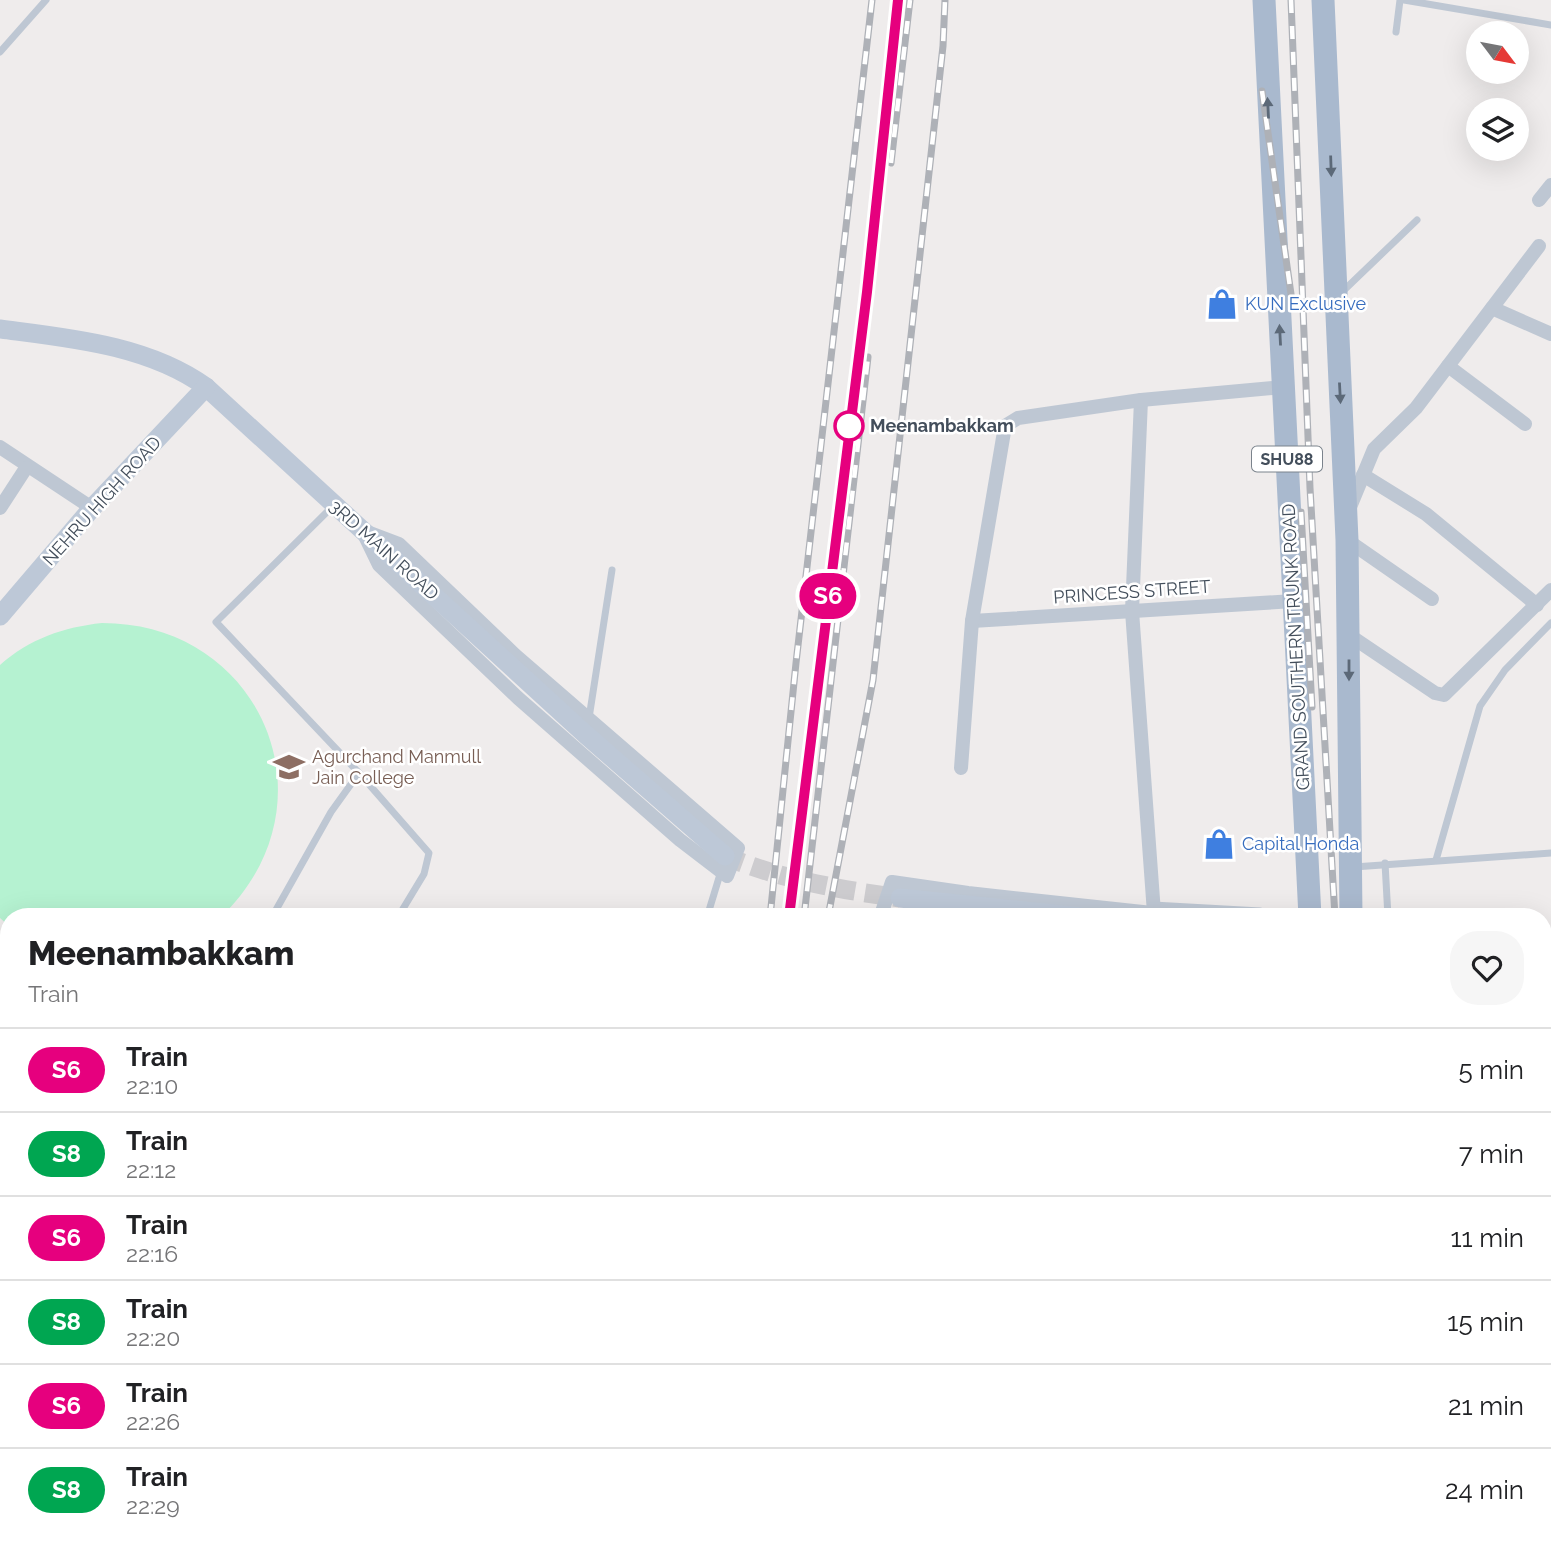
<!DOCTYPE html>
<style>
:root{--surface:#fff;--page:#f6f6f6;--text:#202124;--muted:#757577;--line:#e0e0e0}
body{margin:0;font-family:Raleway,sans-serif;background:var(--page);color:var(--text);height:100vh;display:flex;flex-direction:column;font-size:26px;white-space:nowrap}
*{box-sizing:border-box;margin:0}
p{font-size:23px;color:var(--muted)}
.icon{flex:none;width:38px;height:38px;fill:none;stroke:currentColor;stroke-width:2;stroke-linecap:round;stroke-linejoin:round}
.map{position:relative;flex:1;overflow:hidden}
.sheet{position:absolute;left:0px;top:908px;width:1552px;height:639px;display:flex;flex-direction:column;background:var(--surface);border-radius:28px 28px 0 0;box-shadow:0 7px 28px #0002}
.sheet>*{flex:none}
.badge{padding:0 14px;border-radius:23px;font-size:24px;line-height:46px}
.needle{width:46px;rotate:122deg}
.buttons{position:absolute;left:1466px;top:21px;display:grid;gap:14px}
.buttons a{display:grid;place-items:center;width:63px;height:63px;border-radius:50%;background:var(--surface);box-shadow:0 7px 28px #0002;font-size:35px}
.map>.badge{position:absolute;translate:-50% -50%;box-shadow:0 0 0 4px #fff}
.round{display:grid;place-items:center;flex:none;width:74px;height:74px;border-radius:28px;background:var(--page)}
.head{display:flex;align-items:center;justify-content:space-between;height:119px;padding:0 28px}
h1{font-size:33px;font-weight:800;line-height:52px}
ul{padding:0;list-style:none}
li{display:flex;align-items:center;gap:21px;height:84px;padding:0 28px;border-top:2px solid var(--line)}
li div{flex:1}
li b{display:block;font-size:26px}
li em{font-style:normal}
li .badge{min-width:77px;font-weight:700;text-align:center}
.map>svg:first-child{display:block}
.grass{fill:#b5f2d1}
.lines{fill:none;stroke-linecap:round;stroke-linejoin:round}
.secondary-tunnel{stroke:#cdcccf;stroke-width:19;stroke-dasharray:19 10;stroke-linecap:butt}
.lane{stroke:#bec7d3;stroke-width:7}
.street{stroke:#bec7d3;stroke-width:14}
.secondary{stroke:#bdc8d7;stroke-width:19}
.primary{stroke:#a9b9ce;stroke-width:23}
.rail-casing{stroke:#aeb1b7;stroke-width:7}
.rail{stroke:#fff;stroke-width:4.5;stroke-dasharray:13;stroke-linecap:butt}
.oneway{fill:#5c6978}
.line-casing{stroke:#fff;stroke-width:16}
.line{stroke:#e6007e;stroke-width:10}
.stop-dot{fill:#fff;stroke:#e6007e;stroke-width:3.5}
.labels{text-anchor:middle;stroke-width:5;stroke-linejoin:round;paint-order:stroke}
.shield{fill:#fff;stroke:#7b838c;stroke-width:2}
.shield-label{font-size:16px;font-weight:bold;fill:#434e5b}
.shop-label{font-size:18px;fill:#366cbe;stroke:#fff;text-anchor:start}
.stop-label{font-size:18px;font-weight:bold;fill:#434e5b;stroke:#fff;text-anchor:start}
.street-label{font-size:18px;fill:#434e5b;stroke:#fff}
.education-label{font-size:18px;fill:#785e54;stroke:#fff;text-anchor:start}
</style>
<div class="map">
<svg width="1551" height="1546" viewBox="0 0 1551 1546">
<rect width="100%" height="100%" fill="#efecec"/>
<path class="grass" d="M102,623C263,623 338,805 221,917H9V926L0,918V665C29,639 64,627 102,623Z"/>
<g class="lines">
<path class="secondary-tunnel" d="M725,856C779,879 842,890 900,898"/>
<g class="lane">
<polyline points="1404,0 1551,25"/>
<polyline points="1396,32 1400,0"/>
<polyline points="0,52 46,0"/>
<polyline points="1340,294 1417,220"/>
<polyline points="334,505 216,622 359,773"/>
<polyline points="589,718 612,570"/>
<polyline points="1436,860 1480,706 1505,670 1551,623"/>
<polyline points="1385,863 1388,917"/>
<polyline points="1354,867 1551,853"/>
<polyline points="1153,905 1260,911"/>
<polyline points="272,917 331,812 359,773 429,853 424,874 398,917"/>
<polyline points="707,917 721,871"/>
<polyline points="1544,1082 1551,1082"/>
<polyline points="1544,1338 1551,1339"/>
<polyline points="1523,1538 1524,1546"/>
<polyline points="453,1546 454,1538"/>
<polyline points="804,1546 804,1538"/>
<polyline points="913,1546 913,1538"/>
</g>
<g class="street">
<polyline points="1539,200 1551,185"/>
<polyline points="1492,308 1551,334"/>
<polyline points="1448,366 1525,424"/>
<polyline points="1141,400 1132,611 1154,913"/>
<polyline points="0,447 92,508"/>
<polyline points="1363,475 1426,514 1537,605"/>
<polyline points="1350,507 1374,449 1416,408 1539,246"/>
<polyline points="0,508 26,468"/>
<polygon points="362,530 399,544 515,655 738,848 727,876 680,840 518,698 379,565"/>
<polyline points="1347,540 1432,599"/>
<polyline points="972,621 1294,601"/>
<polyline points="1349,635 1435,693 1444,695 1551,590"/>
<polyline points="961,768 972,621 1005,426 1018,418 1141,400 1283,387"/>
<polyline points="898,917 881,915 892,882 968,893 1189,917"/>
<polyline points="0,1107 9,1103"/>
<polyline points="0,1460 9,1450"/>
<polyline points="233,1538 237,1546"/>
<polyline points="608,1546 614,1538"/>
</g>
<g class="secondary">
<path d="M0,329C69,338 148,345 206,387L585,734L725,856"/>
<polyline points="0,616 92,508 206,387"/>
<polyline points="900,898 1081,917"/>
</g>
<g class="primary">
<polyline points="1264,0 1310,917"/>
<polyline points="1323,0 1347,540 1351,917"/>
<polyline points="1359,1538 1359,1546"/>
<polyline points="1398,1538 1399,1546"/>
</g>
<defs>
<g id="rail">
<polyline points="1291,0 1310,488 1335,917"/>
<polyline points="1262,91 1293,308"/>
<polyline points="891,163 910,0"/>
<polyline points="1301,512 1312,707"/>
<polyline points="770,917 796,663 872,0"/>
<polyline points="789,917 867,292 898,0"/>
<polyline points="804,917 868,357"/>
<polyline points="828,917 873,680 943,46 945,0"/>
<polyline points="1378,1538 1380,1546"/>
<polyline points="713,1546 714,1538"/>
<polyline points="731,1546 732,1538"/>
<polyline points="746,1546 747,1538"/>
</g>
</defs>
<use href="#rail" class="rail-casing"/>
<use href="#rail" class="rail"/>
</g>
<defs><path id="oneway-solid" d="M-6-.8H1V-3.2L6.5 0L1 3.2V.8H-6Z" transform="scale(1.75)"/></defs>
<g class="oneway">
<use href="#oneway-solid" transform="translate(1268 108) rotate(-93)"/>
<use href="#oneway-solid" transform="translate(1331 166) rotate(88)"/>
<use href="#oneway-solid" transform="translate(1280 335) rotate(-93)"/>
<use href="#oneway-solid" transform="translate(1340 393) rotate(87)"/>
<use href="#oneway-solid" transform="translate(1349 670) rotate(90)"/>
</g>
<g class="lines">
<defs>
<polyline id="line" points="789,917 867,292 898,0"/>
</defs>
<use href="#line" class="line-casing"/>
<use href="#line" class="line"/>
</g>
<defs>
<symbol id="shop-bare" viewBox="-9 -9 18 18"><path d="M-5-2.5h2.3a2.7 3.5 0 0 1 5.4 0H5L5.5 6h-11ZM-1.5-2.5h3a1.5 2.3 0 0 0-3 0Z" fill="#3f7fe0" stroke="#fff" stroke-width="2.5" paint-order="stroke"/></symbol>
<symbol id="university-bare" viewBox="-9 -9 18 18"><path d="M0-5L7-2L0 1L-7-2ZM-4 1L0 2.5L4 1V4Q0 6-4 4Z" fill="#8d6e63" stroke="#fff" stroke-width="2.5" paint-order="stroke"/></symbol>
</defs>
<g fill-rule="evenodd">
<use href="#shop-bare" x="1200" y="282" width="44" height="44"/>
<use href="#university-bare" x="267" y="745" width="44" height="44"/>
<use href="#shop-bare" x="1197" y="822" width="44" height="44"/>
</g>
<circle class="stop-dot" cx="849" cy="426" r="14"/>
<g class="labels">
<rect class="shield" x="1252" y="446.5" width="70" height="25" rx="5"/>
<g class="shield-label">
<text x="1287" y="465">SHU88</text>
</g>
<g class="shop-label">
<text x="1245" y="310">KUN Exclusive</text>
<text x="1242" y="850">Capital Honda</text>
</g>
<g class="stop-label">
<text x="870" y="432">Meenambakkam</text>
</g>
<g class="street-label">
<text transform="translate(102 501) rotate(-48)" y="6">NEHRU HIGH ROAD</text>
<text transform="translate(384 550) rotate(42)" y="6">3RD MAIN ROAD</text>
<text transform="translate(1132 592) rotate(-4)" y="6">PRINCESS STREET</text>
<text transform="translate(1296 647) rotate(-93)" y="6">GRAND SOUTHERN TRUNK ROAD</text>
</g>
<g class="education-label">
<text x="312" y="763">Agurchand Manmull<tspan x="312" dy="21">Jain College</tspan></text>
</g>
</g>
</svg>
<div class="buttons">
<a><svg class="needle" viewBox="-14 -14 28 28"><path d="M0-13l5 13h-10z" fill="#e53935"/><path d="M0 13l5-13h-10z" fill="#757577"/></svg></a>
<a><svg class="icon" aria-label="layers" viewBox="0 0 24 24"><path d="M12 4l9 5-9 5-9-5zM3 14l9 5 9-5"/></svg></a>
</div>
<b class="badge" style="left:828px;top:596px;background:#e6007e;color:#fff">S6</b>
<section class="sheet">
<div class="head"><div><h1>Meenambakkam</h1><p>Train</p></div><a class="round"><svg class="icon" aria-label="heart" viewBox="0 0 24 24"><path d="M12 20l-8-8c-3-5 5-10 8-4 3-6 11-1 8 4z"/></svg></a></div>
<ul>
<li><span class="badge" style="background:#e6007e;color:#fff">S6</span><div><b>Train</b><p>22:10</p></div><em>5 min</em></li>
<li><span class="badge" style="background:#00a651;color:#fff">S8</span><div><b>Train</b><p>22:12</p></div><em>7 min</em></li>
<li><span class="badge" style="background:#e6007e;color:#fff">S6</span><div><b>Train</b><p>22:16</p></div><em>11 min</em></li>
<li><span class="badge" style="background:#00a651;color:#fff">S8</span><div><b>Train</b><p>22:20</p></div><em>15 min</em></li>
<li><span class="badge" style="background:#e6007e;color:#fff">S6</span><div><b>Train</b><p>22:26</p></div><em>21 min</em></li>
<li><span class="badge" style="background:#00a651;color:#fff">S8</span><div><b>Train</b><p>22:29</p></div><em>24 min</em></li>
</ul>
</section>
</div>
